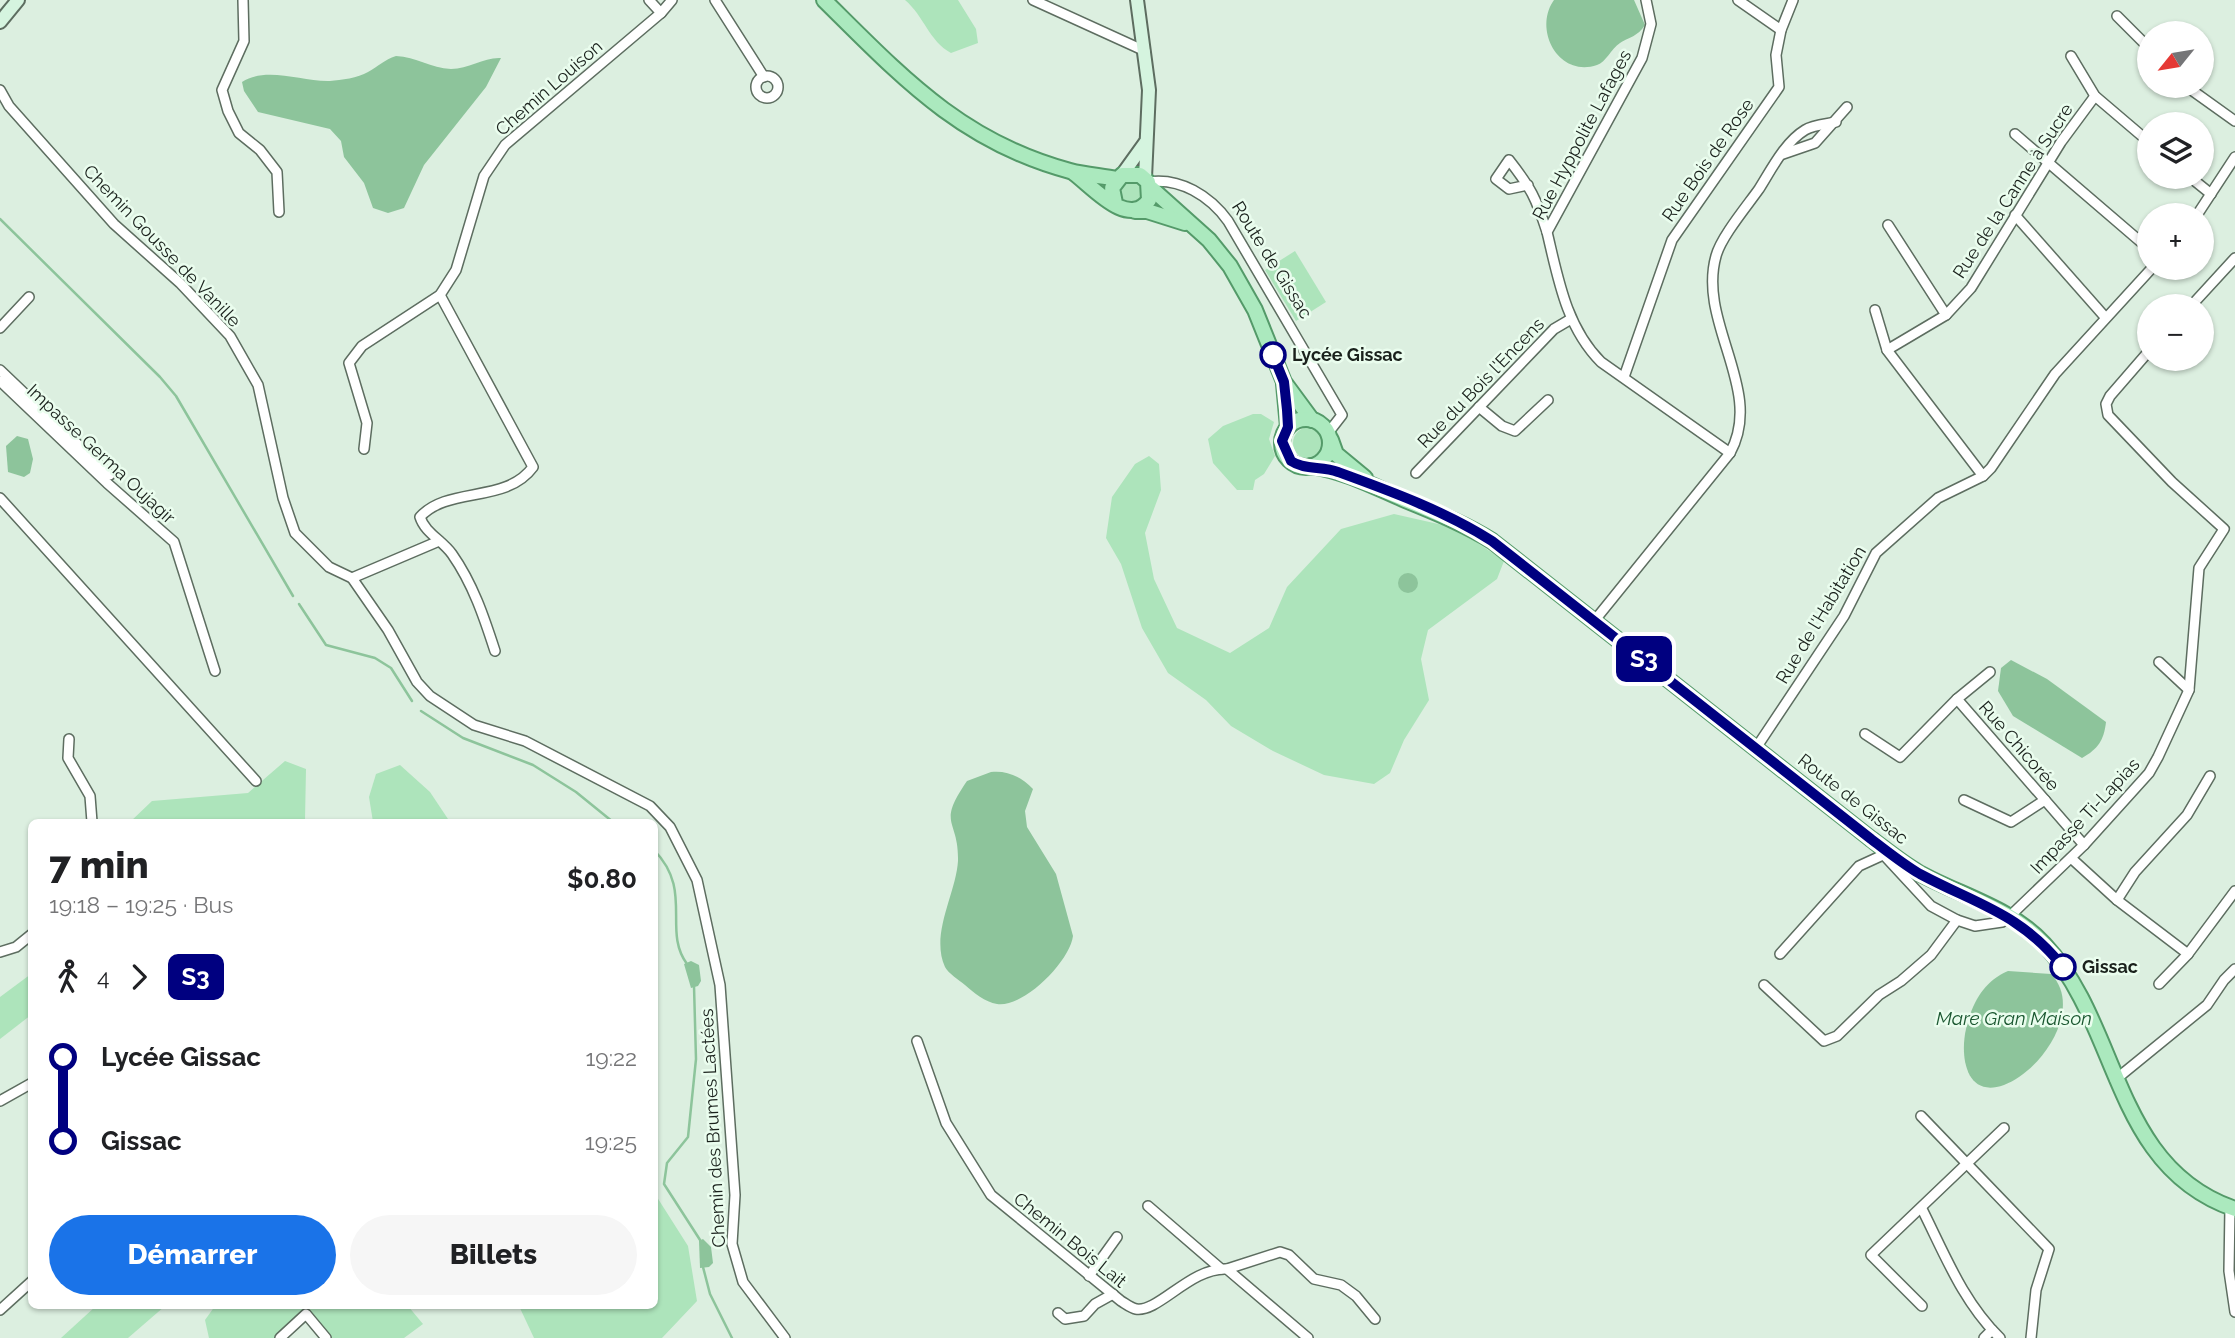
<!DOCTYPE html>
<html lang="fr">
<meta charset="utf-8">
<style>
:root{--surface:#fff;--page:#f6f6f6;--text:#202124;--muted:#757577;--accent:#1a73e8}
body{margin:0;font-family:Raleway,sans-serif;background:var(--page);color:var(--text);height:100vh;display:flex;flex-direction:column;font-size:26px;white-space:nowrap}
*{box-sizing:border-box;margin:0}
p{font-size:23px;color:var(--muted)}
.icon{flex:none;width:38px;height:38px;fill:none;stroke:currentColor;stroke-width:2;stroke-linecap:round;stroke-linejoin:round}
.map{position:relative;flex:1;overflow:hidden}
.drawer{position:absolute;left:28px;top:819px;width:630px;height:490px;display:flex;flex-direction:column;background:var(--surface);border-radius:10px;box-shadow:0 2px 5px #0004}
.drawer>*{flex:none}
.badge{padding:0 14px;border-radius:10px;font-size:24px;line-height:46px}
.needle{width:46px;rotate:240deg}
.controls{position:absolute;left:2137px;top:21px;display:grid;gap:14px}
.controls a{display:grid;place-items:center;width:77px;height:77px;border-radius:50%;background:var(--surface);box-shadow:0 2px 5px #0004;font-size:35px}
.map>.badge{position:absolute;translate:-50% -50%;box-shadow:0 0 0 4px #fff}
.legs{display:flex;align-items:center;gap:10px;height:77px;padding:0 21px;font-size:23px}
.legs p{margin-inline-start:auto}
.headline{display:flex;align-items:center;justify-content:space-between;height:119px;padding:0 21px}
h1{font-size:38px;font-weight:800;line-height:52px}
.action{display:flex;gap:14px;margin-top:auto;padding:14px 21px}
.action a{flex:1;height:80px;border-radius:42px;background:var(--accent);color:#fff;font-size:28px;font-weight:800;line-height:80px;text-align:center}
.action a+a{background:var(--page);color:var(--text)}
ul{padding:0 21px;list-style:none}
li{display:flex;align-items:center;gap:24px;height:84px;font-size:26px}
li i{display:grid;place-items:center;width:10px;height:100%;margin:0 9px;background:currentColor}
li i::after{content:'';width:18px;height:18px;margin:-9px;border:5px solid;border-radius:50%;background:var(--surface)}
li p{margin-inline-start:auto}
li:first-child i{background:linear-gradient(#0000 50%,currentColor 0)}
li:last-child i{background:linear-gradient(currentColor 50%,#0000 0)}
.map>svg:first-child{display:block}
.green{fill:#ade4bb}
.water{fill:#8dc49b}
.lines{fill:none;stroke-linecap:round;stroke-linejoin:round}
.stream{stroke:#8dc49b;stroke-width:2.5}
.street-casing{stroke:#5d6d60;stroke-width:12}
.secondary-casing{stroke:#5d6d60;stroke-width:16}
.primary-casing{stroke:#549a69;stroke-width:18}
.street{stroke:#fff;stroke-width:9}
.secondary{stroke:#d5f4df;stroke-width:12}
.primary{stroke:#abe9be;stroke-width:14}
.line-1-casing{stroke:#fff;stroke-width:16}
.line-1{stroke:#000080;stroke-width:10}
.stop-1-dot{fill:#fff;stroke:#000080;stroke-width:3.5}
.labels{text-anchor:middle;stroke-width:5;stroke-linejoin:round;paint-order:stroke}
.street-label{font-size:18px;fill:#1a211c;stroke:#eafdee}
.stop-label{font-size:18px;font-weight:bold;fill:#1a211c;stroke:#eafdee;text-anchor:start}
.water-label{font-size:19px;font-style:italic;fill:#1a5730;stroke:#eafdee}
</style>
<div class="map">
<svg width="2235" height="1338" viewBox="0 0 2235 1338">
<rect width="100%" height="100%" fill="#dcefe0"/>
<g class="green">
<path d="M905,0H958L976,29L978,43L951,53C929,41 924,16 905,0Z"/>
<polygon points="1144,180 1143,204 1120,202 1119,181"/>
<polygon points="1295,251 1326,302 1296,321 1265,270"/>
<polygon points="1253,414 1261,414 1274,422 1269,439 1275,456 1264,474 1255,480 1253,490 1237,490 1213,463 1208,439 1223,426"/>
<circle cx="1309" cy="443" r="16"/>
<polygon points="1149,456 1159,464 1161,490 1145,533 1154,579 1177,628 1230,653 1269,628 1287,587 1341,529 1394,514 1456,528 1504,561 1497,579 1428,630 1421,659 1429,700 1404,740 1390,773 1374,784 1324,775 1273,751 1231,726 1206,700 1168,673 1142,628 1121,564 1106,538 1112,497 1135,464"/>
<polygon points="285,761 306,769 305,820 295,822 130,822 152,801 248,793"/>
<polygon points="400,765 430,792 450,822 373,822 369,797 376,774"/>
<polygon points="31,974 31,1015 0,1039 0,997"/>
<polygon points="655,1194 688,1246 697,1301 662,1338 534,1338 519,1306 654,1306"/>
<polygon points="96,1306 165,1306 128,1338 61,1338"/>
<polygon points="215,1306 408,1306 423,1324 404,1338 331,1338 307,1310 277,1338 209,1338 205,1320"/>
</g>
<g class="water">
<path d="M1554,0H1634L1645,25C1637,37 1631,36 1620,43C1611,49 1606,62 1597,65C1558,78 1533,29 1554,0Z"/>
<path d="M396,56C416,57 431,68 451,69C469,69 484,57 501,58L486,87L424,165L404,208L388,213L373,208L364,183L344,157L341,141L330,129L258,112L244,91L242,82C267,66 302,82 330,81C341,80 358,78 368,72C379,66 384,60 396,56Z"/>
<polygon points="17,436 28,439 33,459 30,473 24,477 8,472 6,446"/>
<circle cx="1408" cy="583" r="10"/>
<path d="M2011,660L2047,679L2106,722C2104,740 2098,749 2082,758L2013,716L1998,691L2001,668Z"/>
<path d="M991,772C1007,770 1022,777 1033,789L1025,811L1027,827L1056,874L1073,936C1070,961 1024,1008 997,1004C985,1002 974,993 965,985C959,980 948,973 945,967C930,934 956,894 958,861C959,818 936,826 967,781Z"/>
<polygon points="691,961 699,965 701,981 698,986 691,988 684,964"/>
<path d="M2008,971L2051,974C2084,1008 2042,1071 2004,1085C1965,1099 1960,1055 1966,1029C1972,1003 1983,982 2008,971Z"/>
<polygon points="703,1239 711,1247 713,1263 709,1267 700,1268 699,1241"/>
</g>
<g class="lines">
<g class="stream">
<polyline points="0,219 160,377 176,396 293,596"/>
<polyline points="299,604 326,645 375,658 391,668 412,701"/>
<polyline points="421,711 463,738 533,765 576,792 613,822"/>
<path d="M654,850C694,891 662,930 687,964"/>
<polyline points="694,986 696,1059 688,1137 667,1163 664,1184 702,1243"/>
<polyline points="703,1267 710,1294 732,1338"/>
</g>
<defs>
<g id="street">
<polyline points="243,0 244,41 222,90 228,111 239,133 260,150 277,172 279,212"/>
<polyline points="715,0 764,77"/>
<polyline points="1033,0 1145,51"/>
<polyline points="1738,0 1781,30"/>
<polyline points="661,13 672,0"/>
<polyline points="2117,16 2149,48"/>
<polyline points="2071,56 2095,96 2149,142"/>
<circle cx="767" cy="87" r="11"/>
<polyline points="2186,86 2235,121"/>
<polyline points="0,90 9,106 114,224 180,283 230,336 258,385 283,498 295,533 329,567 352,578 388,630 417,682 430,696 474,725 525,741 650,806 670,827 697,880 720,985 735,1195 732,1244 743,1282 785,1338"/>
<polyline points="2015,134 2149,249"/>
<polyline points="1783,154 1815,143 1847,107"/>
<polyline points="2190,177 2211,194"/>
<path d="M1148,182C1180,177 1210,196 1228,221L1342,415L1328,433"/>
<path d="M1528,185L1509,189L1496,179L1509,160C1531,188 1536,198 1547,232"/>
<polyline points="2015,215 2105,317"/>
<polyline points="2197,215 2235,157"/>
<polyline points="1888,225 1946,315"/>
<path d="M440,295L533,467C506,504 448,486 420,517C425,533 442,540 452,554C473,584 484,617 495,651"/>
<polyline points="2191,306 2235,258"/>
<polyline points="1875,310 1887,350 1983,476"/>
<polyline points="0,328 29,297"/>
<polyline points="1887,350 1946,315 1971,288 2061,142 2095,96"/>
<polyline points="0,370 110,475"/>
<polyline points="1624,377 1672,240 1779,87 1776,55 1781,30 1793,0"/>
<polyline points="0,381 107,483 174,542 215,671"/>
<polyline points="1479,407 1502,426 1515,431 1548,400"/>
<polyline points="364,449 367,423 349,363 362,346 440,295 456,270 484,176 505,145 661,13 649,0"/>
<path d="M1730,453C1765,390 1697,323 1716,256C1721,237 1747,206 1759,189C1771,170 1785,142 1805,130C1813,125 1827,124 1836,122"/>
<polyline points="1416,473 1554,329 1571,319"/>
<polyline points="0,498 256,781"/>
<polyline points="352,578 439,541"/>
<path d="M1595,620L1730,453L1601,362C1566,327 1558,278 1547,232L1642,58L1651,24L1646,0"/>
<polyline points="2159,662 2189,690"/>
<polyline points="1990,672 1957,699 2084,845"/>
<polyline points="1865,734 1900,757 1957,699"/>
<polyline points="69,739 68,758 90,796 92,822"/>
<polyline points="1756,748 1844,616 1876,553 1938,498 1983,476 1991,468 2055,374 2152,268"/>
<polyline points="1964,800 2011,822 2045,800"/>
<polyline points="1881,852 1931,906 1957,920 1975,926 2002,922 2009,917 2084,845 2149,773 2158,757 2189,690 2199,568 2224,529 2172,482 2108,415 2106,404 2110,396 2149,351"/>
<polyline points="2071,858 2117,900 2188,954"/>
<polyline points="2117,900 2135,872 2187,815 2210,776"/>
<polyline points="0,952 16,947 32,934"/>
<polyline points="1780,954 1859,866 1883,855"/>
<polyline points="2159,984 2188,954 2235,891"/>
<polyline points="1764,985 1824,1041 1837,1036 1879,995 1901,981 1931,955 1957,920"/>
<path d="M917,1041L946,1123L991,1195L1121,1301C1126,1304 1131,1308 1136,1309C1158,1313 1191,1267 1227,1269L1308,1338"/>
<polyline points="2115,1080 2207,1005 2224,980 2235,969"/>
<polyline points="0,1101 32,1083"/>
<polyline points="1921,1116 2049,1249 2036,1290 2031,1338"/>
<polyline points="1148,1206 1221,1269"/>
<polyline points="2230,1207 2229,1271 2235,1312"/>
<path d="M1922,1209C1945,1255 1963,1302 2000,1338"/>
<polyline points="1227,1269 1280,1252 1289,1255 1314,1279 1341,1285 1356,1296 1375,1319"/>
<polyline points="1089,1276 1117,1237"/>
<polyline points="1922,1306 1871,1255 2004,1128"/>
<polyline points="0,1310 32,1281"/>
<polyline points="1058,1313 1065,1319 1084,1316 1095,1304 1113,1294"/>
<polyline points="280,1338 306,1314 326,1338"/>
<polyline points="1984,1338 1992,1330"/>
</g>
<g id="secondary">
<polyline points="1137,0 1149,90 1145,178"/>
<polyline points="0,22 18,0"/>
<polyline points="1122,175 1145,143"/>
</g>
<g id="primary">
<path d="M824,0C901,76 961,142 1070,171C1085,175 1102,176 1117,179"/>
<path d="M1074,173C1093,187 1128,229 1149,200L1148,182L1140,175H1122L1112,188L1115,203"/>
<polyline points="1151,188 1209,240 1230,266 1255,310 1284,382 1312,420"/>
<polyline points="1135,211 1147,211 1185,223"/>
<polyline points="1284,384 1288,427"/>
<circle cx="1306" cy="443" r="24"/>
<polyline points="1331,440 1336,454 1365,478"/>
<path d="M1311,466C1345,471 1373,486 1403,499C1434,512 1463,523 1492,541L1871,839C1887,851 1903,864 1919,873C1961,896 2011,908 2044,944C2121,1026 2112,1167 2235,1209"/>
</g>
</defs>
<use href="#street" class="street-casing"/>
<use href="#secondary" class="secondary-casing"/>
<use href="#primary" class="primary-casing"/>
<use href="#street" class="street"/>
<use href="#secondary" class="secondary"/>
<use href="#primary" class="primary"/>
</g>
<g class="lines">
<defs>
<path id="line-1" d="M1273,355L1284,382L1287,410L1288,427L1282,441L1291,461C1304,470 1322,466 1338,472C1390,491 1445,511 1492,541L1871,839C1887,851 1903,864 1920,874C1978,905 2020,913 2063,967"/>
</defs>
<use href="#line-1" class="line-1-casing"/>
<use href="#line-1" class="line-1"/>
</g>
<g class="stop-1-dot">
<circle cx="1273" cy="355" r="12"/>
<circle cx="2063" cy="967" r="12"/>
</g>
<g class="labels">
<g class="street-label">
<text transform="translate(549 88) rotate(-41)" y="6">Chemin Louison</text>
<text transform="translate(1582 135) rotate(-62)" y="6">Rue Hyppolite Lafages</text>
<text transform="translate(1708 160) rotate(-55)" y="6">Rue Bois de Rose</text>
<text transform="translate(2013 191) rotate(-57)" y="6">Rue de la Canne à Sucre</text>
<text transform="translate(162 246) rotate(46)" y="6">Chemin Gousse de Vanille</text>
<text transform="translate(1272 260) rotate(58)" y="6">Route de Gissac</text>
<text transform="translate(1481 383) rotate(-46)" y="6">Rue du Bois l'Encens</text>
<text transform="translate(101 454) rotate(43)" y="6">Impasse Germa Oujagir</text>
<text transform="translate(1821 615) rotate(-59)" y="6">Rue de l'Habitation</text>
<text transform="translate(2019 746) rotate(49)" y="6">Rue Chicorée</text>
<text transform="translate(1853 799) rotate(38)" y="6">Route de Gissac</text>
<text transform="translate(2085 816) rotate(-47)" y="6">Impasse Ti-Lapias</text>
<text transform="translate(713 1128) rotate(-93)" y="6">Chemin des Brumes Lactées</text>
<text transform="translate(1070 1240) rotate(39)" y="6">Chemin Bois Lait</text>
</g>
<g class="stop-label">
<text x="1292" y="361">Lycée Gissac</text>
<text x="2082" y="973">Gissac</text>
</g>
<g class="water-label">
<text x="2014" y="1025">Mare Gran Maison</text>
</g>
</g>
</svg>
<div class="controls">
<a><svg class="needle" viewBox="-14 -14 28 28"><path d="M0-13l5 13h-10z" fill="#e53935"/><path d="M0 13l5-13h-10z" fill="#757577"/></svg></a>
<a><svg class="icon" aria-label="layers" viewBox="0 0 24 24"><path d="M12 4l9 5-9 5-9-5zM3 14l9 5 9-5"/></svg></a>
<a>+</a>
<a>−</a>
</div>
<b class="badge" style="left:1644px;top:659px;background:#000080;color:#fff">S3</b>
<section class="drawer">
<div class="headline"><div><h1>7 min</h1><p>19:18 – 19:25 · Bus</p></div><b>$0.80</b></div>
<div class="legs"><svg class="icon" aria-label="walk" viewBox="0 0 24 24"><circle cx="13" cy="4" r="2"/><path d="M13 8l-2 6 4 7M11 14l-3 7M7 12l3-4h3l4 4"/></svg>4<svg class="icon" aria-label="forward" viewBox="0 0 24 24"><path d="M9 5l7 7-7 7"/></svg><b class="badge" style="background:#000080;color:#fff">S3</b></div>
<ul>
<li><i style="color:#000080"></i><b>Lycée Gissac</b><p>19:22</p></li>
<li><i style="color:#000080"></i><b>Gissac</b><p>19:25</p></li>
</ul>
<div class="action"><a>Démarrer</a><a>Billets</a></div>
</section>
</div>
